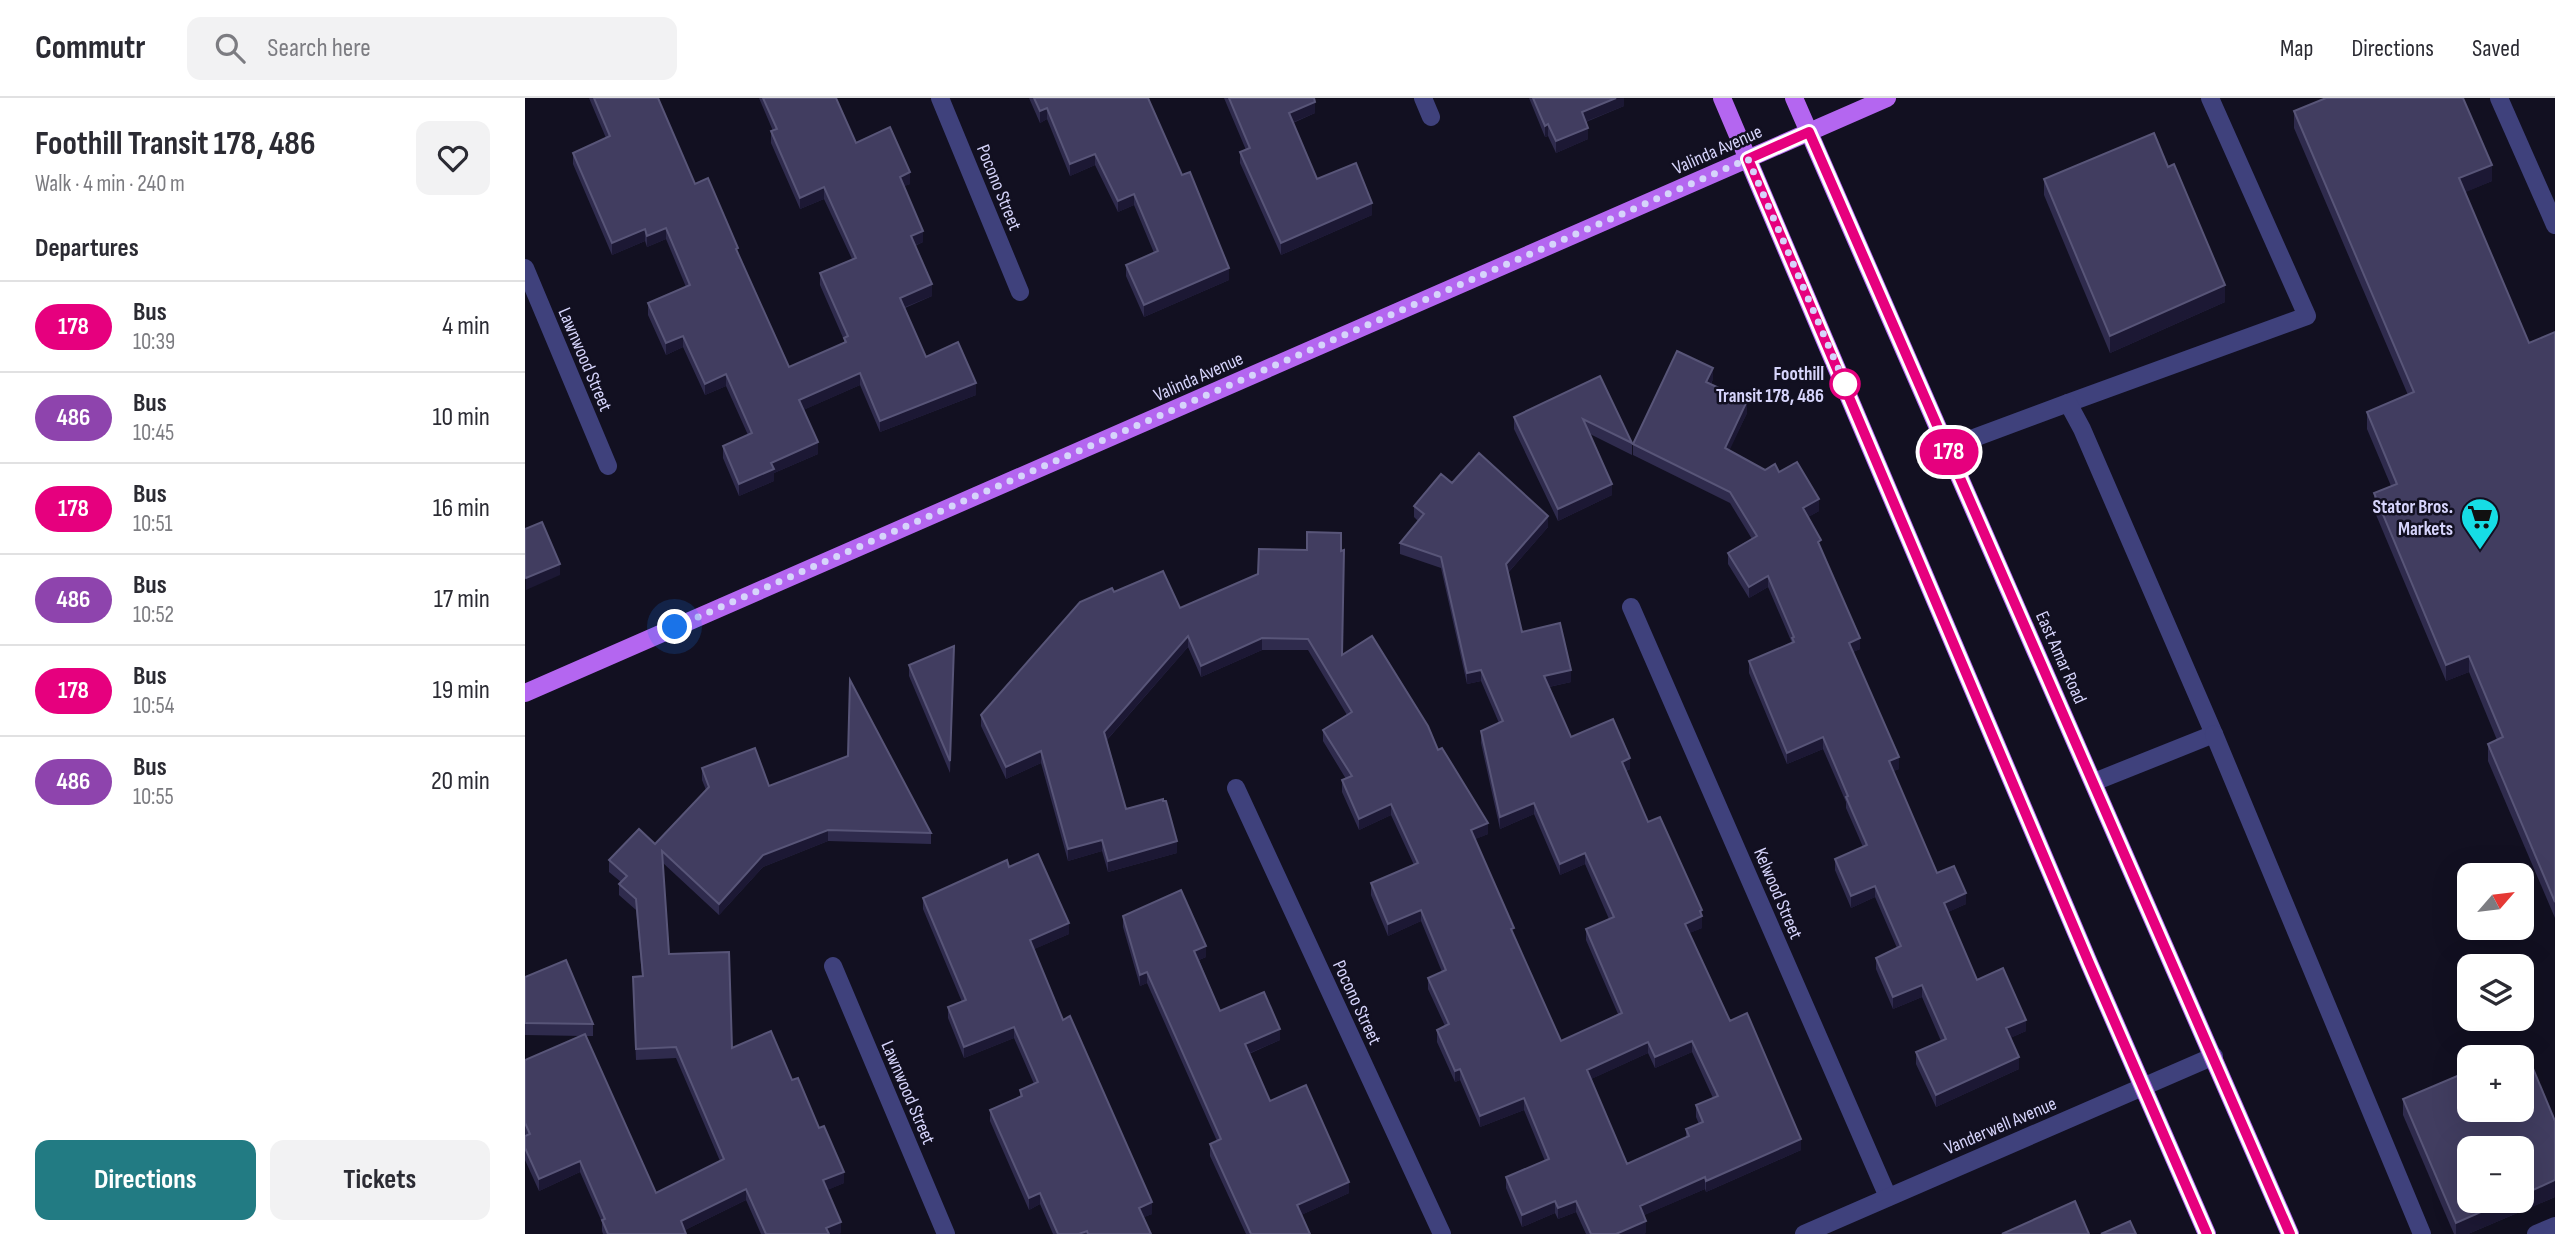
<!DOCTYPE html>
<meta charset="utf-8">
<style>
:root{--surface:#fff;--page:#f2f2f3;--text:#2b2b33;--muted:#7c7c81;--line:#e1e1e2;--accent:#227b83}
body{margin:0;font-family:"Sofia Sans Condensed",sans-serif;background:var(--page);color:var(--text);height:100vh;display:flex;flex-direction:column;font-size:26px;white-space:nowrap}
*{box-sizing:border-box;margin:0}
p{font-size:23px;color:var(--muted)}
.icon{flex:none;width:38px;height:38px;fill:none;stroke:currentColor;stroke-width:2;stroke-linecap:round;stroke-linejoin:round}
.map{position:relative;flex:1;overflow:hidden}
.side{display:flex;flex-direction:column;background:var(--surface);width:525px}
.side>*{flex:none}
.badge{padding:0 14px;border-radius:23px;font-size:24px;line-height:46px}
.needle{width:46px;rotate:62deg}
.tools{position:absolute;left:1932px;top:765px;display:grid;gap:14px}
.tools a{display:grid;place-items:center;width:77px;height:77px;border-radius:14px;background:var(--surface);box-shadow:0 7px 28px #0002;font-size:35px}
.you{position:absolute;width:35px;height:35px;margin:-18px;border:5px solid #fff;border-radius:50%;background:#1a73e8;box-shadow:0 0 0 10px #1a73e833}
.map>.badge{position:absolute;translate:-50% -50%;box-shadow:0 0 0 4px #fff}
h2{padding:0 35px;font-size:26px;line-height:63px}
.round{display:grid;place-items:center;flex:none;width:74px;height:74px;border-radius:14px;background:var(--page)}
.head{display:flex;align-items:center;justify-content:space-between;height:119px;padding:0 35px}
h1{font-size:33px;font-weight:700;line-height:52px}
.button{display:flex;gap:14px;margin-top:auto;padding:14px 35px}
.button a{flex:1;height:80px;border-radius:14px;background:var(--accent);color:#fff;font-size:28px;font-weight:700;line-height:80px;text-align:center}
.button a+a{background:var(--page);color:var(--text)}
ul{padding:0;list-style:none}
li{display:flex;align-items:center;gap:21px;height:91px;padding:0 35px;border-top:2px solid var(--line)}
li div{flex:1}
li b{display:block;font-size:26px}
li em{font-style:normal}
li .badge{min-width:77px;font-weight:700;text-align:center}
header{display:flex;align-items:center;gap:42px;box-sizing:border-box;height:98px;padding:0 35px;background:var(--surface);border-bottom:2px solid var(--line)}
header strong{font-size:33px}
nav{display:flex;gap:38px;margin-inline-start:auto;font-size:24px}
.search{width:490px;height:63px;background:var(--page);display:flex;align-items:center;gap:18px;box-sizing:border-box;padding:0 24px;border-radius:14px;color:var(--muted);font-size:26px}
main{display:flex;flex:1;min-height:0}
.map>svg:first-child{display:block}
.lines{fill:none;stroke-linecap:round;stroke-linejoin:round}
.minor{stroke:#3f417c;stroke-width:18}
.major{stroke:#b466f0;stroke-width:18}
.wall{fill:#2f2b4d;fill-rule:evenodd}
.shaded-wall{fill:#1c1834}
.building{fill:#413d60;stroke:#585578;stroke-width:2;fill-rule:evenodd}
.line-casing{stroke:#fff;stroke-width:16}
.line{stroke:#e6007e;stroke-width:10}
.walk{stroke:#d6d4fb;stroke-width:7;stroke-dasharray:0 12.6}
.stop-dot{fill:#fff;stroke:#e6007e;stroke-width:3.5}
.labels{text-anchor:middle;stroke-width:5;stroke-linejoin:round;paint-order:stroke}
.street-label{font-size:19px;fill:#d6d4fb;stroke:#121021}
.stop-label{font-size:19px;font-weight:bold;fill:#d6d4fb;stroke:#121021;text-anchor:end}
.poi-label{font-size:19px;font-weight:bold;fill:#d6d4fb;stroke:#121021;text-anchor:end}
</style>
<header>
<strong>Commutr</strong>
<div class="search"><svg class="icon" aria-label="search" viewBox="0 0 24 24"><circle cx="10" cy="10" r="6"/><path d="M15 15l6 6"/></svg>Search here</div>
<nav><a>Map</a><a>Directions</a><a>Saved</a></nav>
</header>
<main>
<section class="side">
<div class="head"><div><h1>Foothill Transit 178, 486</h1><p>Walk · 4 min · 240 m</p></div><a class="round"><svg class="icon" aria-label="heart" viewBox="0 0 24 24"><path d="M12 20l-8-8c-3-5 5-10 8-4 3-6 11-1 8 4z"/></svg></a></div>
<h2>Departures</h2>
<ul>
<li><span class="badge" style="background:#e6007e;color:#fff">178</span><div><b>Bus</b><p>10:39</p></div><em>4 min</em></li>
<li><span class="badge" style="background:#8e44ad;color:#fff">486</span><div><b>Bus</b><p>10:45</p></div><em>10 min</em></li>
<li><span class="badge" style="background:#e6007e;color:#fff">178</span><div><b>Bus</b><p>10:51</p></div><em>16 min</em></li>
<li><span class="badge" style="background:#8e44ad;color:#fff">486</span><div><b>Bus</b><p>10:52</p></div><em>17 min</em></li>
<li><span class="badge" style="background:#e6007e;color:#fff">178</span><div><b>Bus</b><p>10:54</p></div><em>19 min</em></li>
<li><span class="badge" style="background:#8e44ad;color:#fff">486</span><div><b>Bus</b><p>10:55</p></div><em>20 min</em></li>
</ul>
<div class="button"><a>Directions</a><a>Tickets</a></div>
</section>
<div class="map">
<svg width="2030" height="1136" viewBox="0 0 2030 1136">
<rect width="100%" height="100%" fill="#121021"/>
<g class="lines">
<g class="minor">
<polyline points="415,0 495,194"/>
<polyline points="898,0 906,19"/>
<polyline points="1974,0 2030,127"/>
<polyline points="0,170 83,368"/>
<polyline points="1543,305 1782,218 1685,0"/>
<polyline points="1422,350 1543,305 1557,331 1689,636 1569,684"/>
<polyline points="1106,509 1363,1099"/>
<polyline points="1689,636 1897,1136"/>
<polyline points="711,690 917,1136"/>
<polyline points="308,868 421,1136"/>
<polyline points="1279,1136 1689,958"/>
<polyline points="2011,1136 2030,1128"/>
</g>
<g class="major">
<polyline points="1197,0 1564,865 1682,1136"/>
<polyline points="1269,0 1765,1136"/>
<polyline points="0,595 1362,0"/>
</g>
</g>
<g class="wall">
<polygon points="64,0 133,0 170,86 213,155 264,269 319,245 319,242 295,187 295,175 327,161 299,101 275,111 246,45 246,33 248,33 234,0 311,0 331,45 385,86 379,88 398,144 390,148 407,198 380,210 401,259 451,297 355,334 335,287 278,312 293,356 249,375 249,383 214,398 198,360 198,348 223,337 201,288 180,297 158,249 141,257 123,217 123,205 161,189 141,141 122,149 120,143 87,157 48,66 48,55 81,40"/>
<polygon points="504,0 623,0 704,182 619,219 601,178 601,167 629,155 609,107 593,114 570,67 545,78 522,21 515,25"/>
<polygon points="699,0 789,0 790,15 768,25 792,81 847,117 756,157 715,65 715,54 721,52"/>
<polygon points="1004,0 1099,0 1099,8 1061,24 1063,41 1031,55 1023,38 1020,39"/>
<polygon points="1769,13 1967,83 1940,94 2004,245 2030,234 2030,820 1963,663 1963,646 1972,642 1944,574 1921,583 1849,412 1849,395 1866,388 1842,331 1842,314 1883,297 1769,30"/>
<polygon points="1643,69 1700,204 1585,255 1519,97 1519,81"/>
<polygon points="1075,278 1107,345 1107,357 1065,336 1087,397 1033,423 989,331 989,319"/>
<polygon points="1188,281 1186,286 1222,315 1204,352 1240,372 1254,374 1294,413 1283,419 1296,450 1335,551 1328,554 1374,671 1368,673 1412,775 1441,806 1423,814 1452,882 1501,933 1485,940 1494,971 1411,1009 1391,966 1391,954 1416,943 1397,899 1368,911 1351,871 1351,860 1372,850 1350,799 1326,810 1310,772 1310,761 1338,749 1321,710 1321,704 1298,651 1262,666 1224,575 1224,563 1267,545 1243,489 1224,500 1203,466 1203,455 1227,441 1205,405 1108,357 1108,346"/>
<path d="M927,385L1023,429L983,475L997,534L1046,584L1024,589L1046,639L1105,671L1101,673L1123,724L1177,812V830L1164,835L1205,923L1276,1052L1181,1094L1180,1091L1119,1117L1121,1135L1118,1136H1061L1051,1114L1033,1121L1030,1115L997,1129L981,1090V1079L1020,1063L999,1012L955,1029L935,982L930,984L912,944V932L920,928L903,891V880L917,874L896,823L863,838L846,797V785L889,767L866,717L834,732L817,694V682L821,681L798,643V632L822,617L783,552H737L676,579L663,549L582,642L601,711L652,755L583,774L577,753L543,763L516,665L481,681L456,628V617L589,494L655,510L816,453L817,557L913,652L963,736L950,741L989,838L1036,943L1093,916L1061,842V831L1084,821L1060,766L1035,777L1009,716L975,731L956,645V633L974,625L956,583L942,586L916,470L875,456V445L893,423L889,419V408ZM1167,954L1188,1000L1171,1007V1019L1174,1026L1161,1031V1040L1102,1066L1066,981L1123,955L1130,970Z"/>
<polygon points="429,548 425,675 384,578 384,567"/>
<polygon points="177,670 244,688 406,735 406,746 303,743 238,769 194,817 138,765 144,856 207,950 267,982 319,1085 302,1092 316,1135 313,1136 236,1136 221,1102 160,1132 161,1136 78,1136 77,1133 77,1124 55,1074 14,1093 0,1062 0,962 58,938 0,937 0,879 68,926 68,938 61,938 131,1095 195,1063 151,960 111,962 108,890 117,878 111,812 94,797 94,786 96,784 84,774 84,762 130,746 181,692 177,682"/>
<polygon points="484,769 544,836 509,851 538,922 627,1116 619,1119 626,1136 528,1136 515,1106 504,1112 465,1023 465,1012 495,999 495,992 509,986 489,940 439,960 423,920 423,909 437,904 398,811 398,800"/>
<polygon points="598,818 681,859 674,862 695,913 755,942 724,956 745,1003 824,1095 776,1117 785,1136 721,1136 685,1058 685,1046 692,1043 622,885 615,888 598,829"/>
<polygon points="1878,1001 2030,1023 2030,1099 1943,1136 1929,1136 1878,1017"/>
</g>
<g class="shaded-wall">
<polygon points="1091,0 1099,0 1099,8 1057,25 1057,14"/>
<polygon points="790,4 790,15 764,26 764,15"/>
<polygon points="522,10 522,21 515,25 515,13"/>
<polygon points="1023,26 1023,38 1020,39 1020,28"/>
<polygon points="1063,30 1063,41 1031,55 1031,43"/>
<polygon points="570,56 570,67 545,78 545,66"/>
<polygon points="1967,67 1967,83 1934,97 1934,80"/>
<polygon points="385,74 385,86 375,90 375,79"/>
<polygon points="299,89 299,101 275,111 275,100"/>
<polygon points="609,96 609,107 593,114 593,103"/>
<polygon points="847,105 847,117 756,157 756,145"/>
<polygon points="141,130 141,141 122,149 122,138"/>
<polygon points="120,131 120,143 87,157 87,145"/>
<polygon points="398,133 398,144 386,149 386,138"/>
<polygon points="704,170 704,182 619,219 619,207"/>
<polygon points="407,186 407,198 375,211 375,200"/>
<polygon points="1700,187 1700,204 1585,255 1585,238"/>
<polygon points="158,238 158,249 141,257 141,245"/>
<polygon points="1188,270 1188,281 1181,295 1181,284"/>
<polygon points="335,275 335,287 274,314 274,302"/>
<polygon points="201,276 201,288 180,297 180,286"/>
<polygon points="451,285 451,297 355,334 355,323"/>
<polygon points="1222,303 1222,315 1200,362 1200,350"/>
<polygon points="293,344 293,356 249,375 249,383 214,398 214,386 246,365"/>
<polygon points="1087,386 1087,397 1033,423 1033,411"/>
<polygon points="1294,401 1294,413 1278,422 1278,410"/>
<polygon points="1023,418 1023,429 981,477 981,466"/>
<polygon points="35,466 35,477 1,492 1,480"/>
<polygon points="1243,478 1243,489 1224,500 1224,489"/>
<polygon points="663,538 663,549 579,645 579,634"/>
<polygon points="737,540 737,552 676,579 676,568"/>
<polygon points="1335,540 1335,551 1324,556 1324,545"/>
<polygon points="1944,558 1944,574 1921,583 1921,567"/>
<polygon points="956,572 956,583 942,586 942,575"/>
<polygon points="1046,572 1046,584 1019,590 1019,578"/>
<polygon points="1298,639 1298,651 1262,666 1262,655"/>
<polygon points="516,653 516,665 481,681 481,669"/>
<polygon points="1374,659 1374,671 1364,675 1364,663"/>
<polygon points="1105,660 1105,671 1097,675 1097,664"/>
<polygon points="1009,705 1009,716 975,731 975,719"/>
<polygon points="866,706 866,717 834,732 834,721"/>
<polygon points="963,725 963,736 946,743 946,732"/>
<polygon points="303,732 303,743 238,769 194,817 194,806 238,757"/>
<polygon points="577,742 577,753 543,763 543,751"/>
<polygon points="652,743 652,755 583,774 583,763"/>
<polygon points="1060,755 1060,766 1035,777 1035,766"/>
<polygon points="1350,788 1350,799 1326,810 1326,798"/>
<polygon points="1441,795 1441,806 1419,816 1419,805"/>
<polygon points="896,812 896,823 863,838 863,826"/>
<polygon points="1177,812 1177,830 1160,837 1160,826"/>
<polygon points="544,825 544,836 505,853 505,842"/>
<polygon points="681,848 681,859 669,864 669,853"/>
<polygon points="622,874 622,885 615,888 615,877"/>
<polygon points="1397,887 1397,899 1368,911 1368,899"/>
<polygon points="1501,922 1501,933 1481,942 1481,930"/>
<polygon points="489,929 489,940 439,960 439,949"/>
<polygon points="755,931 755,942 720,957 720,946"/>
<polygon points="1167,943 1167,954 1130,970 1130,959"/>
<polygon points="1123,944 1123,955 1062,983 1062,972"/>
<polygon points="1494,959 1494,971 1411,1009 1411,997"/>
<polygon points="935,971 935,982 930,984 930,973"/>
<polygon points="999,1000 999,1012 955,1029 955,1018"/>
<polygon points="1276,1041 1276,1052 1181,1094 1181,1083"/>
<polygon points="55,1063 55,1074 14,1093 14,1081"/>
<polygon points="319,1074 319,1085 298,1094 298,1082"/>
<polygon points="1180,1079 1180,1091 1115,1119 1115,1108"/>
<polygon points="2030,1082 2030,1099 1943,1136 1931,1136 1931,1125 1983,1102 1997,1102 1997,1097"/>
<polygon points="824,1084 824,1095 772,1119 772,1107"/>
<polygon points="221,1091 221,1102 156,1134 156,1123"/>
<polygon points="515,1095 515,1106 504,1112 504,1100"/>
<polygon points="1030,1103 1030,1115 997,1129 997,1117"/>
<polygon points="1051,1103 1051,1114 1033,1121 1033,1110"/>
<polygon points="627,1104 627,1116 614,1121 614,1110"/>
<polygon points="1121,1123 1121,1135 1118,1136 1091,1136"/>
<polygon points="316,1124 316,1135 313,1136 301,1136 301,1130"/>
</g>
<g class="building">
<polygon points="69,0 133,0 170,86 183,80 213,150 211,151 264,269 321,244 319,240 323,238 295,175 331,160 299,89 275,100 246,33 252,31 238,0 311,0 331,45 365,29 385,74 375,79 398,133 386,138 407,186 375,200 401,259 433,244 451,285 355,323 335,275 274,302 293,344 246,365 249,371 214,386 198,348 227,335 201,276 180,286 158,238 141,245 123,205 165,187 141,130 122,138 120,131 87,145 48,55 85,38"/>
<polygon points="509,0 623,0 657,77 665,74 704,170 619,207 601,167 633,153 609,96 593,103 570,56 545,66 522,10 515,13"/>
<polygon points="704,0 789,0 790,4 764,15 792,81 831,65 847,105 756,145 715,54 725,50"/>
<polygon points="1008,0 1091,0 1057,14 1063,30 1031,43 1023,26 1020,28"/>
<polygon points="1801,0 1938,0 1967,67 1934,80 2004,245 2030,234 2030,804 1963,646 1978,639 1944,558 1921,567 1849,395 1872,386 1842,314 1889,294 1769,13"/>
<polygon points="1629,35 1643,69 1649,66 1700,187 1585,238 1519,81"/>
<polygon points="1152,253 1188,270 1181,284 1222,303 1200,350 1240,372 1250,366 1254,374 1272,364 1294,401 1278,410 1296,442 1293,444 1335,540 1324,545 1374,659 1364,663 1412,775 1429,768 1441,795 1419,805 1452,882 1478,870 1501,922 1481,930 1494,959 1411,997 1391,954 1421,941 1397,887 1368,899 1351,860 1376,848 1350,788 1326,798 1310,761 1342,747 1321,699 1323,698 1298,639 1262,655 1224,563 1269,544 1267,540 1269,539 1243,478 1224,489 1203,455 1232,438 1205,394 1108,346"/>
<polygon points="1075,278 1107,345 1058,321 1087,386 1033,411 989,319"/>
<path d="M954,355L1023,418L981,466L997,534L1035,525L1046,572L1019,578L1046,639L1088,621L1105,660L1097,664L1123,724L1135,719L1177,812L1175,813L1177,818L1160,826L1205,923L1222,915L1276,1041L1181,1083L1180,1079L1115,1108L1121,1123L1091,1136H1066L1051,1103L1033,1110L1030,1103L997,1117L981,1079L1024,1061L999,1000L955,1018L935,971L930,973L912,932L924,926L903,880L921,872L896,812L863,826L846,785L893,765L866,706L834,721L817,682L827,678L798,632L827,614L783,541L737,540L676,568L663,538L579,634L601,711L638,701V703H641L652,743L583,763L577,742L543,751L516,653L481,669L456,617L555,504L587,490L589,494L638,473L655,510L733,476L734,451L782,452V434L816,435V453L819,452L817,557L847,538L903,628L913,652L917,650L963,725L946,732L989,830L986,831L1036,943L1097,915L1061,831L1089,819L1060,755L1035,766L1009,705L975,719L956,633L978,623L956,572L942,575L916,459L875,445L899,416L889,408L916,376L927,385ZM1167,943L1193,998L1171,1007L1178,1024L1161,1031L1164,1038L1102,1066L1062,972L1123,944L1130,959Z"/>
<polygon points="17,424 35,466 1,480 0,478 0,431"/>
<polygon points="429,548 425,663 384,567"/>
<polygon points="325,582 406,735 303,732 238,757 194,806 137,753 144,856 204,854 207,950 246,933 267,982 273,980 294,1030 299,1028 319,1074 298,1082 316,1124 301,1130 304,1136 241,1136 221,1091 156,1123 161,1136 83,1136 77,1122 80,1121 55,1063 14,1081 0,1050 0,1038 5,1036 0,1025 0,962 60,936 131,1095 199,1061 151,949 111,951 108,879 118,878 111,801 94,786 102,778 84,762 114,731 130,746 184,689 177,670 230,650 244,688 323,658"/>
<polygon points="513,756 544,825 505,842 538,922 545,918 627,1104 614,1110 626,1136 563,1136 562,1133 554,1136 533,1136 515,1095 504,1100 465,1012 497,998 495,992 513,984 489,929 439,949 423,909 441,902 398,800 482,762 484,769"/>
<polygon points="656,792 681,848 669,853 695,913 739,894 755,931 720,946 745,1003 781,987 824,1084 772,1107 785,1136 726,1136 685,1046 696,1041 622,874 615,877 598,818"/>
<polygon points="41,862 68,926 0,925 0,879"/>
<polygon points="1999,949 2030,1023 2030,1082 1997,1097 1997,1050 1944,1050 1944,1102 1983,1102 1931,1125 1878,1001 1944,973 1944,1012 1997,1012 1997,959 1976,959"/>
<polygon points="1550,1103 1564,1136 1477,1136"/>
<polygon points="1605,1123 1611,1136 1576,1136"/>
</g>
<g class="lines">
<defs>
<polyline id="line" points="1682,1136 1564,865 1223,61 1284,34 1765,1136"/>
</defs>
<use href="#line" class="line-casing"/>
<use href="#line" class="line"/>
<polyline class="walk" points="150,529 1223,61 1320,286"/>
</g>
<defs>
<symbol id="supermarket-pin" viewBox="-11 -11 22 30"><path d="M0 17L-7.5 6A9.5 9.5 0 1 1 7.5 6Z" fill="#16dde5" stroke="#121021"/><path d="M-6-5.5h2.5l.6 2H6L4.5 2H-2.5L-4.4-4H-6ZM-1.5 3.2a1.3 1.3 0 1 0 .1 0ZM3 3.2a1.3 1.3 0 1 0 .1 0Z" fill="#111"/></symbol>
</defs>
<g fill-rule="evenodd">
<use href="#supermarket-pin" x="1933" y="397" width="44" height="60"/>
</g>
<circle class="stop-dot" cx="1320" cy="286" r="14"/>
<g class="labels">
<g class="street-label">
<text transform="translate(1192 51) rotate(-24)" y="7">Valinda Avenue</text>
<text transform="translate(475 89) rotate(68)" y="7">Pocono Street</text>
<text transform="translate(61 261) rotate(67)" y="7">Lawnwood Street</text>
<text transform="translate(673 278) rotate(-24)" y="7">Valinda Avenue</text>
<text transform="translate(1537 559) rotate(66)" y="7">East Amar Road</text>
<text transform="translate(1254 795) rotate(67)" y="7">Kelwood Street</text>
<text transform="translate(833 904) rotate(65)" y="7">Pocono Street</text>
<text transform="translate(384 994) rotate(67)" y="7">Lawnwood Street</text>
<text transform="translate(1475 1027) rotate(-23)" y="7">Vanderwell Avenue</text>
</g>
<g class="stop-label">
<text x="1299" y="282">Foothill<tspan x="1299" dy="22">Transit 178, 486</tspan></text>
</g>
<g class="poi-label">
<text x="1928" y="415">Stator Bros.<tspan x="1928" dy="22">Markets</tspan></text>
</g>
</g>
</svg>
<div class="tools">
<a><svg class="needle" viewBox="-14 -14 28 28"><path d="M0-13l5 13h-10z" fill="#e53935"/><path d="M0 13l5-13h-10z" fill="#7c7c81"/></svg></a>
<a><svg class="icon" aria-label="layers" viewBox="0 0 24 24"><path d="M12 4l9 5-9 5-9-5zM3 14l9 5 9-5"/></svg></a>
<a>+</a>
<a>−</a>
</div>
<div class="you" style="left:150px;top:529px"></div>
<b class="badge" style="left:1424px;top:354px;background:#e6007e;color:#fff">178</b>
</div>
</main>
